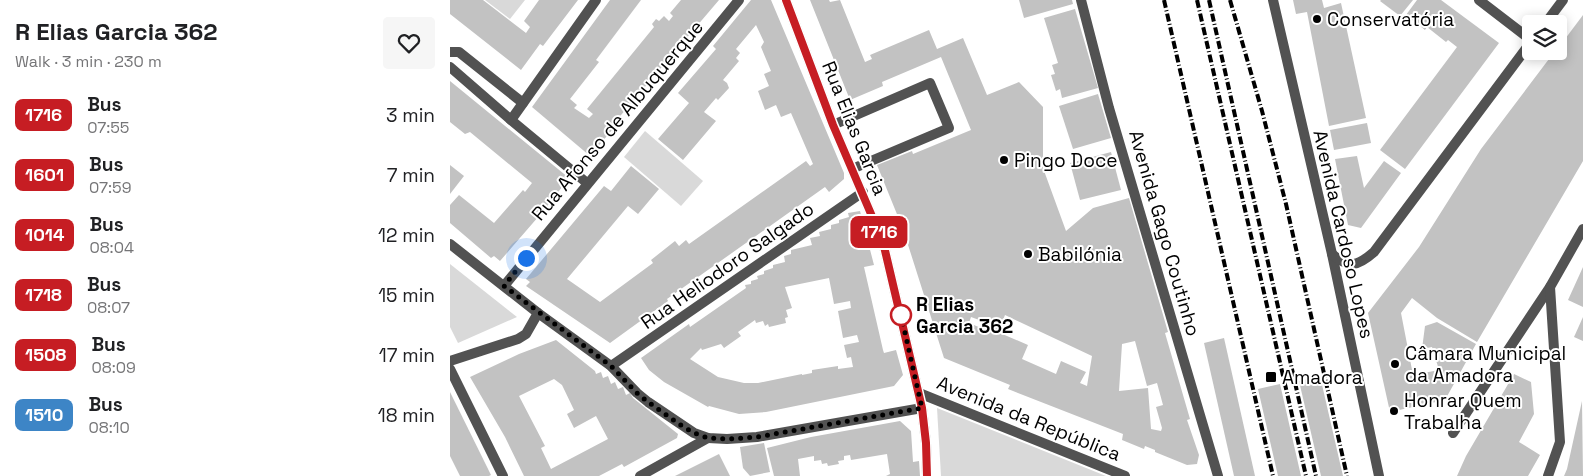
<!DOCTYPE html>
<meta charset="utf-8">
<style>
:root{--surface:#fff;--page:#f6f6f6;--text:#202124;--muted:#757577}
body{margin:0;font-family:"Space Grotesk",sans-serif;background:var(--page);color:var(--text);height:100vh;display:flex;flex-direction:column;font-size:19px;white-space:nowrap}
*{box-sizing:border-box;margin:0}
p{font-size:16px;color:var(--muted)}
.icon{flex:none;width:28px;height:28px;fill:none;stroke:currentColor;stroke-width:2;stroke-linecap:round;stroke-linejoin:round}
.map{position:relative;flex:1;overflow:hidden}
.sheet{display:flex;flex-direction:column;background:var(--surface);width:450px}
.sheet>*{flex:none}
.badge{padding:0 10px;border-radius:8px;font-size:18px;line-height:32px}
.tools{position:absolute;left:1072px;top:15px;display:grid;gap:10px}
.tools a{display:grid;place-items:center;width:45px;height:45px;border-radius:5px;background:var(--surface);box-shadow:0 2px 12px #0003;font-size:25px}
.you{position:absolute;width:25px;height:25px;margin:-12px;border:4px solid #fff;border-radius:50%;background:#1a73e8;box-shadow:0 0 0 8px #1a73e833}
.map>.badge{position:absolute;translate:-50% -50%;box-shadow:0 0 0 2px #fff}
.round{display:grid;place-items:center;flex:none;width:52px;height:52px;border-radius:5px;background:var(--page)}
.summary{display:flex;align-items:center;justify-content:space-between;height:85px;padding:0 15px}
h1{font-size:24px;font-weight:600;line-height:38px}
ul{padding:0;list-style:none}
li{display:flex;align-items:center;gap:15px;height:60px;padding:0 15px}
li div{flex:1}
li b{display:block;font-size:19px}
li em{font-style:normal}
li .badge{min-width:55px;font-weight:700;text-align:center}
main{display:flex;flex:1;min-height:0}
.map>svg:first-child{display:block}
.green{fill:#d9d9d9}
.building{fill:#c2c2c2;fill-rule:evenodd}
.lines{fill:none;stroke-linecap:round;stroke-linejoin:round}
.pedestrian{stroke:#525252;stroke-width:10}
.minor{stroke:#525252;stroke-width:10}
.tertiary{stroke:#525252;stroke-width:10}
.rail{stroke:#000;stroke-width:4;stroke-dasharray:8 2.5 1 2.5;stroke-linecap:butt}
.line-casing{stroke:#fff;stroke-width:11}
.line{stroke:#c61d23;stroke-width:8}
.walk{stroke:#000;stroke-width:5;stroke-dasharray:0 9}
.poi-dot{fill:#000;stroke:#fff;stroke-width:2}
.stop-dot{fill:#fff;stroke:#c61d23;stroke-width:2.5}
.labels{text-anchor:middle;stroke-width:4;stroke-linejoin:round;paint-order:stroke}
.poi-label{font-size:19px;fill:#000;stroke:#fff;text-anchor:start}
.street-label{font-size:19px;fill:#000;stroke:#fff}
.stop-label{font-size:19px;font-weight:bold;fill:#000;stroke:#fff;text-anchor:start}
</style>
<main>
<section class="sheet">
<div class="summary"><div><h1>R Elias Garcia 362</h1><p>Walk · 3 min · 230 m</p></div><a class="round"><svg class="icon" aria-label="heart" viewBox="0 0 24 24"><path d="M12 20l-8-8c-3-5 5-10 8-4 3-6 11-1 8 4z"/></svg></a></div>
<ul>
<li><span class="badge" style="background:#c61d23;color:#fff">1716</span><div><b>Bus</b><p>07:55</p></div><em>3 min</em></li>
<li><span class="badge" style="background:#c61d23;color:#fff">1601</span><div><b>Bus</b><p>07:59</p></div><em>7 min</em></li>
<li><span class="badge" style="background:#c61d23;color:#fff">1014</span><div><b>Bus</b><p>08:04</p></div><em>12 min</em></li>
<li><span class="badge" style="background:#c61d23;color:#fff">1718</span><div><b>Bus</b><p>08:07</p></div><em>15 min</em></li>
<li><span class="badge" style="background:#c61d23;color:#fff">1508</span><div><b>Bus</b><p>08:09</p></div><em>17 min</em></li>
<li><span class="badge" style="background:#3d85c6;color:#fff">1510</span><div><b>Bus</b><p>08:10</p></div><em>18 min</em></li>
</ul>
</section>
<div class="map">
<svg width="1133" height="476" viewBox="0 0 1133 476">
<rect width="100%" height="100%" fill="#fff"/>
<g class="green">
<polygon points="35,0 75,0 60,19"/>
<polygon points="195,131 253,181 231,206 174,157"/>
<polygon points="0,264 67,317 8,343 0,327"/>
<polygon points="487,408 656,476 491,476"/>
</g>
<g class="building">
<polygon points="0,0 33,0 76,33 80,27 74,21 89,0 128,0 93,46 90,44 71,70 0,14"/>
<polygon points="160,0 191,0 146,60 149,62 120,99 127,105 124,108 139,118 143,114 137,109 204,27 202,24 206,19 209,21 214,16 219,21 223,16 220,13 231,0 269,0 160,128 162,130 140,156 82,107"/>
<polygon points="301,0 321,0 394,173 394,179 379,192 375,187 217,299 218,301 160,343 76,286 80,282 76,279 154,186 161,191 181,166 209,189 188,214 178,206 117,279 150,302 203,263 201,260 225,241 229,246 236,240 239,244 356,161 360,166 363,164 341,113 331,117 326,105 315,110 308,91 319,86 314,74 321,71 311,47 314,42 306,25 286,49 290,53 286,58 289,61 273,80 277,83 279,88 268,100 266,98 254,112 266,121 233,160 208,139 239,103 228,93 266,49 263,46"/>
<path d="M360,0H379L380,2L390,0L415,62L422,59L420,55L479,30L487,49L513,38L537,95L569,82L593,107V168L616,231L643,208L679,198L718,332L715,333L740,419L737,420L749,455L747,464L737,465L705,452V450L695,446L694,449L672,440L673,434L558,389L560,385L494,358L453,229L427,165L462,151L463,154L521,130L491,57L432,82L433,86L400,100ZM555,315L642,356L637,386L630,383L636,372L611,361L606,374L572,359L578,345L550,333L552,329L550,328ZM521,317L540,324L538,327L532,325L531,328L519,323ZM685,341L697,386L707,383L713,405L706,407L712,428L711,431L701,429L698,388L669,391L672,344Z"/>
<polygon points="569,0 622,0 623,4 574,18"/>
<polygon points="843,0 872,0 874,8 891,3 916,118 879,126 857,12 846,14"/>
<polygon points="931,0 963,0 950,16 930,1"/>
<polygon points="967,0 991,0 1049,43 955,169 930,150 1007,47 998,40 996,42 977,27 975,30 956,15"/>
<polygon points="625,9 648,88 612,98 610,89 606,91 601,75 605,74 602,65 608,63 594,18"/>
<polygon points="1133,15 1133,161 1027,342 987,318 962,298 951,313 963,375 989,370 982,347 972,349 975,326 987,322 1026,344 995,400 940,412 918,313 969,247 1031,149 1105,51 1109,51 1109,47"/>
<polygon points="0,81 119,178 95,209 50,261 44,256 41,258 0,223 0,205 9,195 44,223 73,190 75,192 82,183 20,132 15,134 0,122"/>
<polygon points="648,94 661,138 623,149 609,106"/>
<polygon points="917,123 921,143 884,150 880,130"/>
<polygon points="661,152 671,190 630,200 620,163"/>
<polygon points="907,156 914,188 934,161 951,173 911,228 898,225 885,159"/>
<polygon points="0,165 14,176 0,194"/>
<path d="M410,211L424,265L414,267L433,350L434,353L446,350L453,375L444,386L316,412L289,414L259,406L258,407L214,382L199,370L191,358L239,324L240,327L296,288L295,285L301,284V281L308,279L307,276L314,274V271L323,268V265L335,262L334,256L341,254V250L362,245L360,238L370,236L369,232L381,229V225L389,223V220L399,217L398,213ZM379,278L384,304L400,301L401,308L388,311L393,338L407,335L409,342L394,345L397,358L401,357L403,367L388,369V366L362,370V373L352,375V374L308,383H294L268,377L240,359L251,348L252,350L271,344L274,348L291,336L288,332L305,320L306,323L313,321L315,326L318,324L319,327L336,323L335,318L338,317L336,310L342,308L335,287Z"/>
<polygon points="1133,267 1133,307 1118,300"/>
<polygon points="1133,317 1133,341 1124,337"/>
<polygon points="774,338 805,476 784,476 754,343"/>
<path d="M106,340L145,371L146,374L151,372L153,378L158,376L161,384L165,382L168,389L173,387L176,395L180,393L183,398L228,434L227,438L174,467L172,464L149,476H74L55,437L20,377L69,354ZM104,379L112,385L124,410L117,414L124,428L146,416L158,439L101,469L91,448L95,446L69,396Z"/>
<polygon points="1064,374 1081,382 1084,414 1069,442 1090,455 1078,476 1007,476 1016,456"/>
<polygon points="870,376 893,476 871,476 849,381"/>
<polygon points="830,384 851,476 828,476 808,389"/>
<polygon points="0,392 41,475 39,476 10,476 0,456"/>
<polygon points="1132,401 1133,476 1114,476 1117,469"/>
<polygon points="450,421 461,431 463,462 469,461 470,476 436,476 440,474 437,454 401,460 400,455 394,456 394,460 388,461 389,464 378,466 377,463 372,464 371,460 364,461 364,456 348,459 350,476 324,476 317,448 361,437"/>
<polygon points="314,443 320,472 300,476 293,468 290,447"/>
<polygon points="269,454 280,476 225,476"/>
</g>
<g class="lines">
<polyline class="pedestrian" points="469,393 675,476"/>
<g class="minor">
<polyline points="631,0 659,108 768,476"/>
<polyline points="823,0 882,254 929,476"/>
<polyline points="1029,0 1081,40"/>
<polyline points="1095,24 1113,0"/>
<polyline points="0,52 9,52 73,103"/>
<polyline points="0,67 61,120"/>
<polyline points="383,125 480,83 499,128 402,169"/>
<polyline points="137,183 61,120 146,0"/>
<polyline points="0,244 88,313 161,366 187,393 198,402 244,433 258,438 277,439 307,437 472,408"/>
<path d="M882,254C899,269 908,266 924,252L1081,42"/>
<polyline points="54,286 289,0"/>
<polyline points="0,361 68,339 76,334 88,313"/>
<polyline points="161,366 413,192"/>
<polyline points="0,369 53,476"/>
<polyline points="1003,433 1100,287 1133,229"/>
<polyline points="190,476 258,438"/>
<polyline points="1098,476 1110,442 1100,287"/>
</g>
<polyline class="tertiary" points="336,0 383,125 433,242 472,408 476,443 477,476"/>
<g class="rail">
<polyline points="714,0 823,476"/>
<polyline points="747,0 856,476"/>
<polyline points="759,0 866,476"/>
<polyline points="780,0 812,111 836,204 897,476"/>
</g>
</g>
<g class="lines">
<defs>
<polyline id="line" points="336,0 383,125 433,242 472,408 476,443 477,476"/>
</defs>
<use href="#line" class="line-casing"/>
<use href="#line" class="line"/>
<polyline class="walk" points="76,258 54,286 161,366 187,393 198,402 232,426 244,433 258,438 278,439 307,437 472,408 451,315"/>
</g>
<g class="poi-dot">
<circle cx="867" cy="19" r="5"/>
<circle cx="554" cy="160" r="5"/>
<circle cx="578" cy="254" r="5"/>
<circle cx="945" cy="364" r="5"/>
<rect x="815" y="371" width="12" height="12" rx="2.5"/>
<circle cx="944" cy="411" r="5"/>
</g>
<circle class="stop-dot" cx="451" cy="315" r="10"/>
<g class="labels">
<g class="poi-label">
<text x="877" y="26">Conservatória</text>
<text x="564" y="167">Pingo Doce</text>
<text x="588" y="261">Babilónia</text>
<text x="955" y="360">Câmara Municipal<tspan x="955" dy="22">da Amadora</tspan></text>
<text x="832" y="384">Amadora</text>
<text x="954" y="407">Honrar Quem<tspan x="954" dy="22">Trabalha</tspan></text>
</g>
<g class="street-label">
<text transform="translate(167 120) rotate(-50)" y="7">Rua Afonso de Albuquerque</text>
<text transform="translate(405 128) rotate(68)" y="7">Rua Elias Garcia</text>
<text transform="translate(715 233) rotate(74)" y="7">Avenida Gago Coutinho</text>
<text transform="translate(894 234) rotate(77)" y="7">Avenida Cardoso Lopes</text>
<text transform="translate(277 265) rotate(-35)" y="7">Rua Heliodoro Salgado</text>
<text transform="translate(579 418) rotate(22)" y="7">Avenida da República</text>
</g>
<g class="stop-label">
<text x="466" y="311">R Elias<tspan x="466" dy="22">Garcia 362</tspan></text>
</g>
</g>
</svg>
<div class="tools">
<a><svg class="icon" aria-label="layers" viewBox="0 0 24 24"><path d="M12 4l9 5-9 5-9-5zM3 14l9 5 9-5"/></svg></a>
</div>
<div class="you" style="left:76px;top:258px"></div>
<b class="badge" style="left:429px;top:232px;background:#c61d23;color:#fff">1716</b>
</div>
</main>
